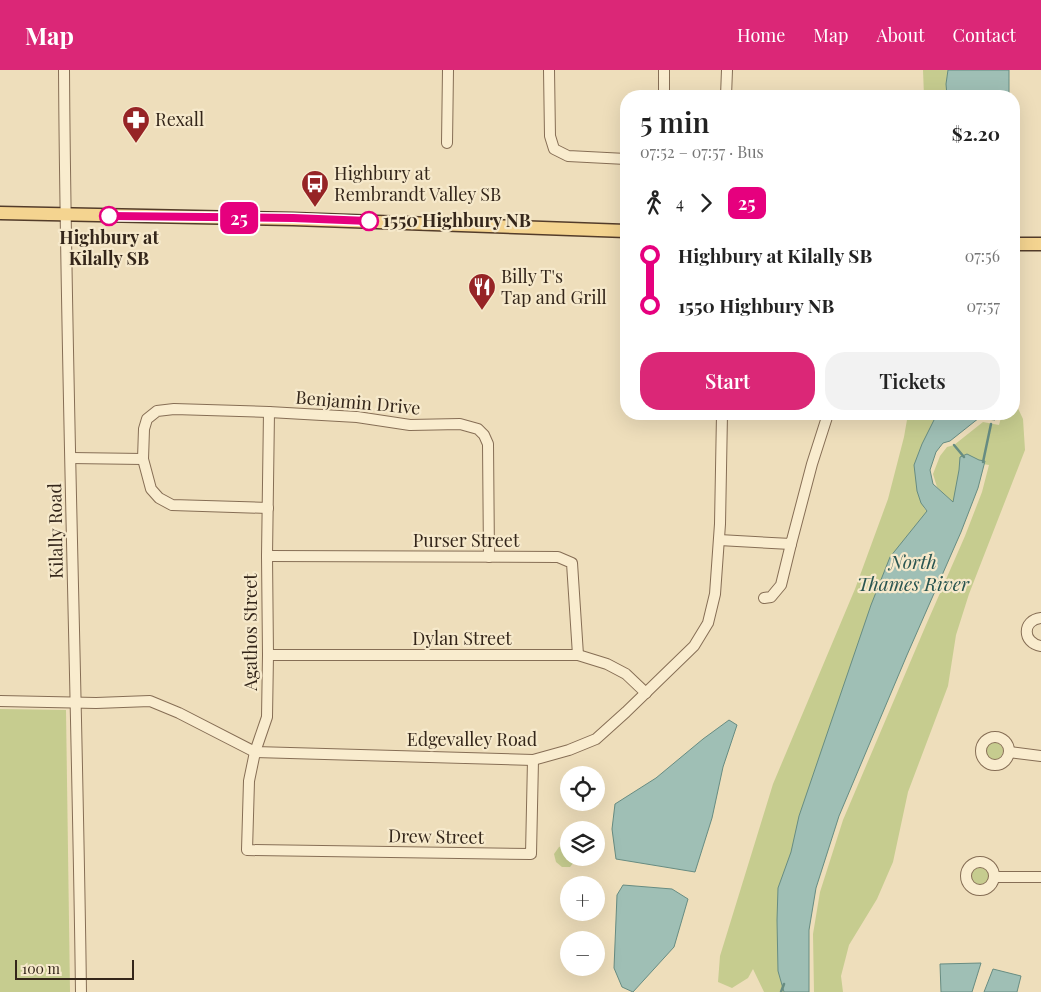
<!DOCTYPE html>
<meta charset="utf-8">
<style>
:root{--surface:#fff;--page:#f2f2f2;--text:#222;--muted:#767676;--accent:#db2777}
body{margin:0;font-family:"Playfair Display",serif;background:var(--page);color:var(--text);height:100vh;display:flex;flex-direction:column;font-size:19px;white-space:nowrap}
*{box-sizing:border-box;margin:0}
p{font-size:16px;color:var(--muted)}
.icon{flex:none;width:28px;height:28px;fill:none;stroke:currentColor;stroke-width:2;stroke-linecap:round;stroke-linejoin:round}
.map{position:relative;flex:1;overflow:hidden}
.details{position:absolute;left:620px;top:20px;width:400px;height:330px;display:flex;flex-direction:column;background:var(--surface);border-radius:20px;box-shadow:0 5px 20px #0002}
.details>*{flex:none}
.badge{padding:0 10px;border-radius:8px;font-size:18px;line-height:32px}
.buttons{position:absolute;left:560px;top:696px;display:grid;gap:10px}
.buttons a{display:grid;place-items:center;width:45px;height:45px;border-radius:50%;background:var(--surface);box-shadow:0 5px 20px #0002;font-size:25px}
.scale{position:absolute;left:15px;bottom:12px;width:119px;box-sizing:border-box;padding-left:5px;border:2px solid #34261a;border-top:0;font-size:14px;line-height:18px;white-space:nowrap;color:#34261a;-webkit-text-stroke:4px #f6e9cb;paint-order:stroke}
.map>.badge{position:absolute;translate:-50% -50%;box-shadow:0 0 0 2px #fff}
.legs{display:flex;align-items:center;gap:8px;height:55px;padding:0 20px;font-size:16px}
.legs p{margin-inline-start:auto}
.overview{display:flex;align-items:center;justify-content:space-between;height:85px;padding:0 20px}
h1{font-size:28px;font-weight:600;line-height:38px}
.button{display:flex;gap:10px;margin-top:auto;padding:10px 20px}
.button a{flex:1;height:58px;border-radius:20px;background:var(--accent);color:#fff;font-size:20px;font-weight:600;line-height:58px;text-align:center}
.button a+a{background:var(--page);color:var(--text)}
ul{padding:0 20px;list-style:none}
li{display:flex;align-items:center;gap:18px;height:50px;font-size:19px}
li i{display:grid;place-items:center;width:8px;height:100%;margin:0 6px;background:currentColor}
li i::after{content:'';width:12px;height:12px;margin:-6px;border:4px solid;border-radius:50%;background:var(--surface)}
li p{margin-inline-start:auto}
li:first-child i{background:linear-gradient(#0000 50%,currentColor 0)}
li:last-child i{background:linear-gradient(currentColor 50%,#0000 0)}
header{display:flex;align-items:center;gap:30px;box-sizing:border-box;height:70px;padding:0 25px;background:var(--accent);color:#fff}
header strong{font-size:24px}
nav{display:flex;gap:28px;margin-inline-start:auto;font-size:18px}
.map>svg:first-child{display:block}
.green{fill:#c6cc8f}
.water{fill:#9fbfb5;stroke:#678c82}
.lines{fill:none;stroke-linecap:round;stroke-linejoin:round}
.stream{stroke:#678c82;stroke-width:2.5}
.minor-casing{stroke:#866e55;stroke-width:12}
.major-casing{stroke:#533c2a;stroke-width:15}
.minor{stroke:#f9ecce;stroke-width:10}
.major{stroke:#f4d490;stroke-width:12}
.line-1-casing{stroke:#fff;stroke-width:11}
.line-1{stroke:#e6007e;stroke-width:8}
.stop-1-dot{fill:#fff;stroke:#e6007e;stroke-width:2.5}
.labels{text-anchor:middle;stroke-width:4.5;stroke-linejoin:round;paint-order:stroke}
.poi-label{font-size:18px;fill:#34261a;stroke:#f6e9cb;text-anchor:start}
.stop-label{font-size:18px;font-weight:bold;fill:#34261a;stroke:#f6e9cb;text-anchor:start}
.street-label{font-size:18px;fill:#34261a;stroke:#f6e9cb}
.water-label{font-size:19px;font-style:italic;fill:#295551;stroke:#f6e9cb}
</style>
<header>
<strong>Map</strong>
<nav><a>Home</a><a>Map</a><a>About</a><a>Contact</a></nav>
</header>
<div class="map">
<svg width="1041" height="922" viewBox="0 0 1041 922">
<rect width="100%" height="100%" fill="#eedebb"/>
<g class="green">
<polygon points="923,0 951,0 949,26 924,26"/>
<polygon points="1014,330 1023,349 1025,380 969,524 956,565 948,616 908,722 893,792 877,829 849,875 841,906 843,922 814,922 813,864 820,822 843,750 926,555 965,466 982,422 989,395 983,394 957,436 937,417 933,404 940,386 947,377 954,375 983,352 999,355 1002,344 1014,344"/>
<polygon points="908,344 945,344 919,425 924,438 930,445 777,854 780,907 785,922 764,922 753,899 748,908 732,918 718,912 720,886 773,714 855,519 888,429 904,367"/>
<polygon points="0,639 66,640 70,922 0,922"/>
<circle cx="994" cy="681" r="9"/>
<polygon points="566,775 569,777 569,788 575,788 575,791 570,797 562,797 556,792 554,784 559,777"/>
<circle cx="980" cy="806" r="9"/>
</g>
<g class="water">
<polygon points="948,0 1009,0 1009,26 947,26 946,14"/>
<polygon points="937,344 997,344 995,350 979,348 950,371 943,373 936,382 930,400 933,414 953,432 959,400 960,387 967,384 979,390 985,391 978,418 961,462 907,585 839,746 816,818 809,860 809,922 784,922 778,901 777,850 778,818 791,782 799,746 871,535 890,487 927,441 921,433 917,421 914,395 922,374"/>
<polygon points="729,650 737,655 723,697 712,748 695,802 616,789 612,759 615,734 656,708 703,669"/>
<polygon points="623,815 672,819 688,829 674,877 633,922 622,917 614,898 617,825"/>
<polygon points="981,893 972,922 941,922 940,894"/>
<polygon points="993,899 1021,906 1017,922 984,922"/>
</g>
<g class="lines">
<g class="stream">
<polyline points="954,375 964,387"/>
<polyline points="983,392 991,354"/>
<polyline points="781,922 784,914"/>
</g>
<defs>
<g id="minor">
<path d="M64,0C66,307 77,615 81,922"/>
<polyline points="549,0 550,66 554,79 568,86 626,89"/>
<polyline points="664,26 664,0"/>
<polyline points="726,26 727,0"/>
<polyline points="447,73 448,0"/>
<polyline points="269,342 267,486 268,585 267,647 255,682 249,711 247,780 531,784 533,690"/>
<polyline points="71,388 143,389"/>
<polyline points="268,438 172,435 159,428 151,419 143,389 144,359 147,349 157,341 174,339 269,342 357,347 410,355 460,354 478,359 484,365 488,374 489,487"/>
<polyline points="719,470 791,474 812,394 828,344"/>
<polyline points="267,486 558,487 572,493 578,585"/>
<polyline points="764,528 771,527 781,515 791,474"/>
<path d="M1041,548C1022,550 1022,573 1041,576"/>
<polyline points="268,585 578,585 607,594 626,604 646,623"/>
<polyline points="0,631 96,633 150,631 179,643 255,682 533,690 569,680 596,669 626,642 694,576 708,553 715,524 720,454 722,344"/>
<circle cx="995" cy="681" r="14"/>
<polyline points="1009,682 1041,686"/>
<circle cx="980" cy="806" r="14"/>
<polyline points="994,807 1041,807"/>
</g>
<g id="major">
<polyline points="0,143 293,149 626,161"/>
<polyline points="1014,174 1041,174"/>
</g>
</defs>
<use href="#minor" class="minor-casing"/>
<use href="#major" class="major-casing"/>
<use href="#minor" class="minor"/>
<use href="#major" class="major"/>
</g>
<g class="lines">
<defs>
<polyline id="line-1" points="109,146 293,148 369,151"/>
</defs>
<use href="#line-1" class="line-1-casing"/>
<use href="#line-1" class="line-1"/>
</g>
<defs>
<symbol id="pharmacy-pin" viewBox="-11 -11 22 30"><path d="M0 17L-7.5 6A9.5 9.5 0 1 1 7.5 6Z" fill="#962426" stroke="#f6e9cb"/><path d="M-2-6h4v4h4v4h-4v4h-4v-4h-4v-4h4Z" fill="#fff"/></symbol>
<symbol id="bus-pin" viewBox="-11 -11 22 30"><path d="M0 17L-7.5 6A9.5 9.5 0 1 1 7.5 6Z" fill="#962426" stroke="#f6e9cb"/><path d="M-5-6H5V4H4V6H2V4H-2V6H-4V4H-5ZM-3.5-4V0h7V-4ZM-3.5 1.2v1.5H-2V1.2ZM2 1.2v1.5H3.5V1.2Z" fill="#fff"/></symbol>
<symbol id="restaurant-pin" viewBox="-11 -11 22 30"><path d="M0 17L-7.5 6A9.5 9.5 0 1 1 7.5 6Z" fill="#962426" stroke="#f6e9cb"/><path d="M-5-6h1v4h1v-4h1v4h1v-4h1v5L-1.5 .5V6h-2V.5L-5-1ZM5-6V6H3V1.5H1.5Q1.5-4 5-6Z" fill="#fff"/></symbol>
</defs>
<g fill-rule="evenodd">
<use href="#pharmacy-pin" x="120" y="34" width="32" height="43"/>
<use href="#bus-pin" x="299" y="98" width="32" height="43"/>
<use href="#restaurant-pin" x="466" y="201" width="32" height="43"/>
</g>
<g class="stop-1-dot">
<circle cx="109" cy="146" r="9"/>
<circle cx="369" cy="151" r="9"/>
</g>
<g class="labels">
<g class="poi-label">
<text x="155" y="56">Rexall</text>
<text x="334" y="110">Highbury at<tspan x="334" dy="21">Rembrandt Valley SB</tspan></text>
<text x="501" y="213">Billy T's<tspan x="501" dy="21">Tap and Grill</tspan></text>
</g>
<g class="stop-label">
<text x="383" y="157">1550 Highbury NB</text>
<text x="109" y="174" text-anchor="middle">Highbury at<tspan x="109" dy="21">Kilally SB</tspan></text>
</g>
<g class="street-label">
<text transform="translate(358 333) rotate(5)" y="6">Benjamin Drive</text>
<text transform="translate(56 461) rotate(-91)" y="6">Kilally Road</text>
<text x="466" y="477">Purser Street</text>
<text transform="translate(251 562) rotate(-90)" y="6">Agathos Street</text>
<text x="462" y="575">Dylan Street</text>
<text x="472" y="676">Edgevalley Road</text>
<text transform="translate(436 767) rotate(1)" y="6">Drew Street</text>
</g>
<g class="water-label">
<text x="913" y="499">North<tspan x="913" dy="22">Thames River</tspan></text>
</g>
</g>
</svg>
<div class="buttons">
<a><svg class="icon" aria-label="locate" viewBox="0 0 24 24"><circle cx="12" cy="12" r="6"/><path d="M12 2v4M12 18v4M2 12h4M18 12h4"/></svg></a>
<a><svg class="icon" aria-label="layers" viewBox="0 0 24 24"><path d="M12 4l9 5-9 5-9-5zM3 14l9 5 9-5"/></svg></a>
<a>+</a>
<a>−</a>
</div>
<div class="scale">100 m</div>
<b class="badge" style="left:239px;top:148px;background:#e6007e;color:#fff">25</b>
<section class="details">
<div class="overview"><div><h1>5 min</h1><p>07:52 – 07:57 · Bus</p></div><b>$2.20</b></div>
<div class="legs"><svg class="icon" aria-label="walk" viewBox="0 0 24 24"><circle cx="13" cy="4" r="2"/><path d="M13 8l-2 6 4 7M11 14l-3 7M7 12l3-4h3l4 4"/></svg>4<svg class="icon" aria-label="forward" viewBox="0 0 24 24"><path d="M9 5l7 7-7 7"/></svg><b class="badge" style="background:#e6007e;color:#fff">25</b></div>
<ul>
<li><i style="color:#e6007e"></i><b>Highbury at Kilally SB</b><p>07:56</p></li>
<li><i style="color:#e6007e"></i><b>1550 Highbury NB</b><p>07:57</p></li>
</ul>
<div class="button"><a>Start</a><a>Tickets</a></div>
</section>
</div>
